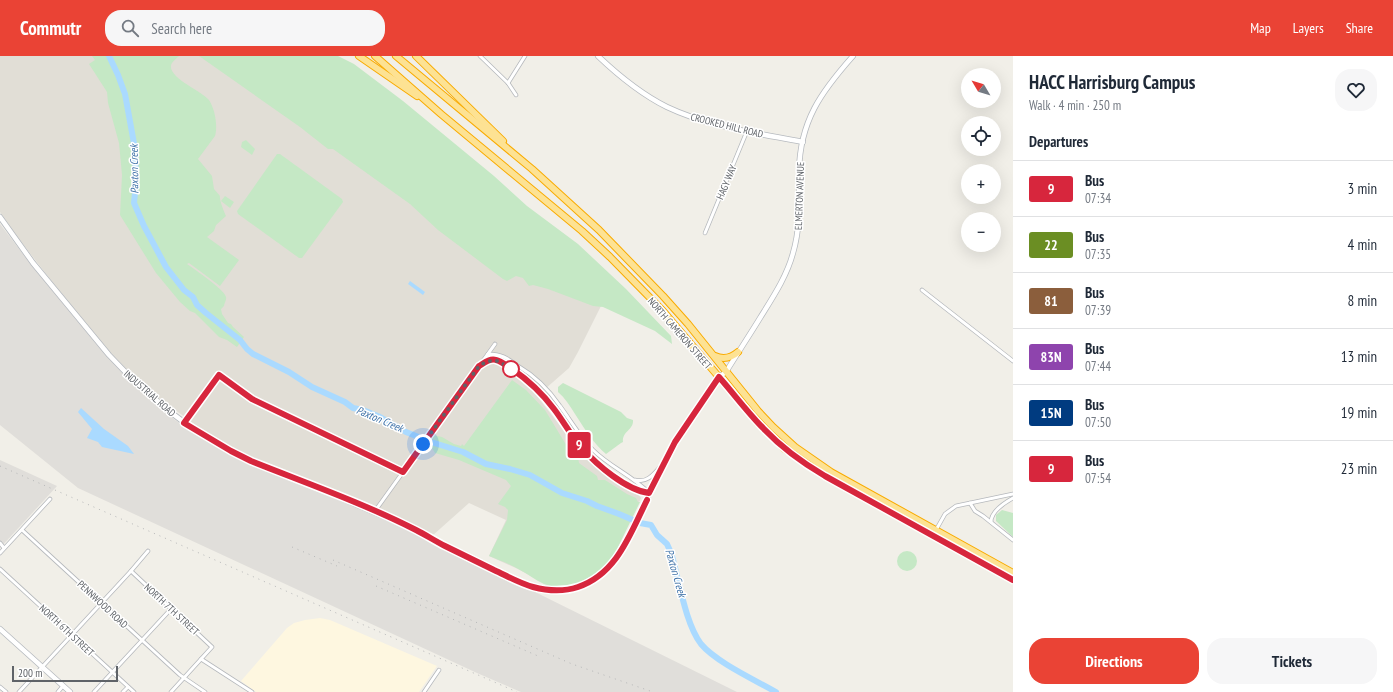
<!DOCTYPE html>
<meta charset="utf-8">
<style>
:root{--surface:#fff;--page:#f6f6f7;--text:#1f2937;--muted:#747a83;--line:#e0e1e3;--accent:#ea4335}
body{margin:0;font-family:"PT Sans Narrow",sans-serif;background:var(--page);color:var(--text);height:100vh;display:flex;flex-direction:column;font-size:15px;white-space:nowrap}
*{box-sizing:border-box;margin:0}
p{font-size:13px;color:var(--muted)}
.icon{flex:none;width:22px;height:22px;fill:none;stroke:currentColor;stroke-width:2;stroke-linecap:round;stroke-linejoin:round}
.map{position:relative;flex:1;overflow:hidden}
.drawer{display:flex;flex-direction:column;background:var(--surface);width:380px}
.drawer>*{flex:none}
.badge{padding:0 8px;border-radius:3px;font-size:14px;line-height:26px}
.needle{width:26px;rotate:308deg}
.buttons{position:absolute;left:961px;top:12px;display:grid;gap:8px}
.buttons a{display:grid;place-items:center;width:40px;height:40px;border-radius:50%;background:var(--surface);box-shadow:0 4px 16px #0002;font-size:20px}
.scale{position:absolute;left:12px;bottom:10px;width:106px;box-sizing:border-box;padding-left:4px;border:2px solid #5f6368;border-top:0;font-size:11px;line-height:14px;white-space:nowrap;color:#5f6368;-webkit-text-stroke:3px #fff;paint-order:stroke}
.you{position:absolute;width:20px;height:20px;margin:-10px;border:3px solid #fff;border-radius:50%;background:#1a73e8;box-shadow:0 0 0 6px #1a73e833}
.map>.badge{position:absolute;translate:-50% -50%;box-shadow:0 0 0 2px #fff}
h2{padding:0 16px;font-size:15px;line-height:36px}
.round{display:grid;place-items:center;flex:none;width:42px;height:42px;border-radius:16px;background:var(--page)}
.headline{display:flex;align-items:center;justify-content:space-between;height:68px;padding:0 16px}
h1{font-size:19px;font-weight:600;line-height:30px}
.action{display:flex;gap:8px;margin-top:auto;padding:8px 16px}
.action a{flex:1;height:46px;border-radius:16px;background:var(--accent);color:#fff;font-size:16px;font-weight:600;line-height:46px;text-align:center}
.action a+a{background:var(--page);color:var(--text)}
ul{padding:0;list-style:none}
li{display:flex;align-items:center;gap:12px;height:56px;padding:0 16px;border-top:1px solid var(--line)}
li div{flex:1}
li b{display:block;font-size:15px}
li em{font-style:normal}
li .badge{min-width:44px;font-weight:700;text-align:center}
header{display:flex;align-items:center;gap:24px;box-sizing:border-box;height:56px;padding:0 20px;background:var(--accent);color:#fff}
header strong{font-size:19px}
nav{display:flex;gap:22px;margin-inline-start:auto;font-size:14px}
.search{width:280px;height:36px;background:var(--page);display:flex;align-items:center;gap:10px;box-sizing:border-box;padding:0 14px;border-radius:16px;color:var(--muted);font-size:15px}
main{display:flex;flex:1;min-height:0}
.map>svg:first-child{display:block}
.commercial{fill:#fef7e0}
.industrial{fill:#e0deda}
.education{fill:#e1ded6}
.green{fill:#c5e8c5}
.water{fill:#aadaff}
.lines{fill:none;stroke-linecap:round;stroke-linejoin:round}
.river{stroke:#aadaff;stroke-width:6}
.street-casing{stroke:#b5b8bc;stroke-width:4.5}
.secondary-casing{stroke:#b6babf;stroke-width:6}
.highway-casing{stroke:#f9ab00;stroke-width:8}
.street{stroke:#fff;stroke-width:3}
.secondary{stroke:#fff;stroke-width:4.5}
.highway{stroke:#fde293;stroke-width:6}
.rail{stroke:#b6b7b8;stroke-width:1;stroke-dasharray:1 5;stroke-linecap:butt}
.line-casing{stroke:#fff;stroke-width:9}
.line{stroke:#d7263d;stroke-width:6}
.walk{stroke:#5f6368;stroke-width:4;stroke-dasharray:0 7.2}
.stop-dot{fill:#fff;stroke:#d7263d;stroke-width:2}
.labels{text-anchor:middle;stroke-width:3;stroke-linejoin:round;paint-order:stroke}
.street-label{font-size:10px;fill:#5f6368;stroke:#fff}
.water-label{font-size:11px;font-style:italic;fill:#4174aa;stroke:#fff}
</style>
<header>
<strong>Commutr</strong>
<div class="search"><svg class="icon" aria-label="search" viewBox="0 0 24 24"><circle cx="10" cy="10" r="6"/><path d="M15 15l6 6"/></svg>Search here</div>
<nav><a>Map</a><a>Layers</a><a>Share</a></nav>
</header>
<main>
<div class="map">
<svg width="1013" height="636" viewBox="0 0 1013 636">
<rect width="100%" height="100%" fill="#f1efe8"/>
<polygon class="commercial" points="320,562 330,564 437,610 419,636 256,636 241,625 287,572 294,567 305,564"/>
<g class="industrial">
<polygon points="0,168 33,211 97,289 127,321 149,343 175,364 204,383 230,398 263,413 409,473 446,493 531,534 737,636 521,636 477,617 78,432 0,369"/>
<polygon points="0,404 57,430 0,492"/>
</g>
<polygon class="education" points="0,0 313,0 612,228 578,296 569,312 537,340 582,398 604,418 627,432 638,438 641,442 615,497 611,503 599,515 580,526 574,528 545,528 518,513 489,500 506,464 469,447 432,480 383,454 237,395 212,381 148,334 128,316 109,297 78,259 15,178 0,156"/>
<g class="green">
<path d="M92,0H179C177,2 174,4 172,7C164,20 202,35 209,44C215,53 218,70 215,80L198,103L212,120L214,133L220,140C219,143 224,156 226,160L216,169L214,175L207,181L239,204L220,230L189,207L187,208C194,213 225,234 226,241C227,243 224,248 224,250L221,253L222,258L228,267L231,268L233,271L244,281L237,291L227,284L219,281L195,257L190,255L180,246L156,217L120,159L122,119L119,87L108,47L107,36L89,8L95,4Z"/>
<polygon points="199,0 338,0 354,8 403,45 494,120 527,150 578,188 626,233 671,280 672,288 655,275 603,251 593,250 548,233 533,229 529,230 523,222 516,220 507,225 503,223 438,174 410,148 333,93 328,93 300,71"/>
<polygon points="246,84 255,93 252,99 241,91 242,86"/>
<polygon points="277,98 280,98 342,143 343,146 302,202 299,202 238,158 237,155"/>
<polygon points="225,140 234,146 230,152 221,145"/>
<path d="M512,324L526,334L545,354L565,387L578,401L579,407L597,420L598,424H605L627,438L636,442L638,446H640L615,497C601,518 570,539 544,528C535,524 528,518 520,514C510,508 499,504 489,500L507,464L508,454L505,451L498,448L511,430L506,424L459,404L435,397L432,392L426,389L433,379L442,381L454,388L461,390L462,388L464,390Z"/>
<path d="M563,327L621,356L627,362L633,364C634,374 622,375 623,386L621,387L606,398C594,388 584,372 575,358C570,350 565,342 558,336V331Z"/>
<polygon points="1002,454 1013,457 1013,481 996,465 996,459"/>
<circle cx="907" cy="505" r="10"/>
</g>
<g class="water">
<polygon points="410,225 425,236 423,239 408,228"/>
<polygon points="81,352 104,373 128,390 134,398 102,391 98,386 87,382 92,373 78,356"/>
</g>
<g class="lines">
<path class="river" d="M109,0L118,19L125,38L135,93L136,127L134,147L144,170L166,211L184,234L193,241L197,249L206,257L240,284L247,293L253,298L289,316L312,331L345,346L353,352L363,354L380,361L406,376L431,386L463,396L486,408L510,413L530,419L562,437L587,445L597,450L619,458L640,467L651,469L657,479L667,488L671,497C679,523 685,567 701,588C716,606 755,624 776,636"/>
<defs>
<g id="street">
<polyline points="480,0 508,27 516,39"/>
<polyline points="508,27 525,0"/>
<polyline points="705,177 747,75"/>
<polyline points="922,234 1013,305"/>
<path d="M488,298C502,298 507,302 518,310C535,320 549,334 560,350C571,365 580,381 593,394C610,411 633,420 649,437"/>
<path d="M488,298C505,311 524,320 539,336C552,349 561,365 572,380C585,398 602,413 621,424C630,430 638,436 648,437"/>
<polyline points="481,309 489,304 496,304"/>
<path d="M635,424C647,427 653,419 660,411"/>
<polyline points="970,447 975,455 983,460 1013,484"/>
<polyline points="375,455 495,288"/>
<path d="M991,466C991,455 1004,447 1013,442"/>
<polyline points="22,474 180,619 205,636"/>
<polyline points="936,474 945,458 956,450 1013,438"/>
<polyline points="0,487 4,492"/>
<polyline points="0,497 50,443"/>
<polyline points="0,513 134,636"/>
<polyline points="131,515 212,591 171,636"/>
<polyline points="201,603 252,636"/>
<polyline points="0,631 6,636"/>
<polyline points="19,636 131,515 148,495"/>
<polyline points="58,636 63,630"/>
<polyline points="94,636 171,553"/>
<polyline points="123,636 128,631"/>
<polyline points="424,636 439,614"/>
</g>
<g id="secondary">
<path d="M598,0C619,20 641,38 667,51C709,71 757,77 803,86"/>
<path d="M0,161L33,207L109,299L135,326L169,355L185,367L231,395L416,474L444,489L518,525L533,531L556,534L571,532L586,527L603,517L612,509L619,499L669,397L689,364L719,321L726,316C737,298 749,280 760,262C773,241 787,220 793,197C801,170 799,143 799,115C800,65 821,36 853,0"/>
<polyline points="0,573 70,636"/>
</g>
<g id="highway">
<polyline points="359,0 417,40"/>
<polyline points="375,0 441,58 582,175 610,201 663,255 757,366 785,393 825,420 1013,524"/>
<polyline points="396,0 532,113 599,174 663,240 688,268 758,355 773,371 795,391 831,416 1013,517"/>
<polyline points="416,0 503,85"/>
<path d="M715,300C724,304 731,302 738,296"/>
</g>
</defs>
<use href="#street" class="street-casing"/>
<use href="#secondary" class="secondary-casing"/>
<use href="#highway" class="highway-casing"/>
<use href="#street" class="street"/>
<use href="#secondary" class="secondary"/>
<use href="#highway" class="highway"/>
<g class="rail">
<polyline points="0,410 517,636"/>
<polyline points="292,491 337,510"/>
<polyline points="333,504 572,608 653,636"/>
<polyline points="376,530 538,600"/>
</g>
</g>
<g class="lines">
<defs>
<path id="line" d="M647,444C630,478 617,518 578,531C563,536 548,535 533,531C519,527 507,520 494,514C478,506 461,498 445,490C435,485 426,479 416,474C363,447 306,427 251,405L231,395L184,367L219,319L252,343L403,416L479,310C484,307 490,302 496,304C501,305 507,310 512,313C528,324 542,337 554,353C564,366 571,380 582,392C597,409 626,434 649,437L675,386L719,321C734,338 748,357 764,373C782,392 803,407 825,420L1013,524"/>
</defs>
<use href="#line" class="line-casing"/>
<use href="#line" class="line"/>
<path class="walk" d="M423,388L479,310C494,301 497,304 511,313"/>
</g>
<circle class="stop-dot" cx="511" cy="313" r="8"/>
<g class="labels">
<g class="street-label">
<text transform="translate(727 69) rotate(14)" y="4">CROOKED HILL ROAD</text>
<text transform="translate(726 126) rotate(-67)" y="4">HAGY WAY</text>
<text transform="translate(799 140) rotate(-88)" y="4">ELMERTON AVENUE</text>
<text transform="translate(680 277) rotate(49)" y="4">NORTH CAMERON STREET</text>
<text transform="translate(150 337) rotate(41)" y="4">INDUSTRIAL ROAD</text>
<text transform="translate(103 548) rotate(43)" y="4">PENNWOOD ROAD</text>
<text transform="translate(172 553) rotate(43)" y="4">NORTH 7TH STREET</text>
<text transform="translate(67 574) rotate(43)" y="4">NORTH 6TH STREET</text>
</g>
<g class="water-label">
<text transform="translate(134 113) rotate(-91)" y="4">Paxton Creek</text>
<text transform="translate(380 363) rotate(23)" y="4">Paxton Creek</text>
<text transform="translate(676 517) rotate(74)" y="4">Paxton Creek</text>
</g>
</g>
</svg>
<div class="buttons">
<a><svg class="needle" viewBox="-14 -14 28 28"><path d="M0-13l5 13h-10z" fill="#e53935"/><path d="M0 13l5-13h-10z" fill="#747a83"/></svg></a>
<a><svg class="icon" aria-label="locate" viewBox="0 0 24 24"><circle cx="12" cy="12" r="6"/><path d="M12 2v4M12 18v4M2 12h4M18 12h4"/></svg></a>
<a>+</a>
<a>−</a>
</div>
<div class="scale">200 m</div>
<div class="you" style="left:423px;top:388px"></div>
<b class="badge" style="left:579px;top:389px;background:#d7263d;color:#fff">9</b>
</div>
<section class="drawer">
<div class="headline"><div><h1>HACC Harrisburg Campus</h1><p>Walk · 4 min · 250 m</p></div><a class="round"><svg class="icon" aria-label="heart" viewBox="0 0 24 24"><path d="M12 20l-8-8c-3-5 5-10 8-4 3-6 11-1 8 4z"/></svg></a></div>
<h2>Departures</h2>
<ul>
<li><span class="badge" style="background:#d7263d;color:#fff">9</span><div><b>Bus</b><p>07:34</p></div><em>3 min</em></li>
<li><span class="badge" style="background:#6b8e23;color:#fff">22</span><div><b>Bus</b><p>07:35</p></div><em>4 min</em></li>
<li><span class="badge" style="background:#8b5e3c;color:#fff">81</span><div><b>Bus</b><p>07:39</p></div><em>8 min</em></li>
<li><span class="badge" style="background:#8e44ad;color:#fff">83N</span><div><b>Bus</b><p>07:44</p></div><em>13 min</em></li>
<li><span class="badge" style="background:#003b80;color:#fff">15N</span><div><b>Bus</b><p>07:50</p></div><em>19 min</em></li>
<li><span class="badge" style="background:#d7263d;color:#fff">9</span><div><b>Bus</b><p>07:54</p></div><em>23 min</em></li>
</ul>
<div class="action"><a>Directions</a><a>Tickets</a></div>
</section>
</main>
